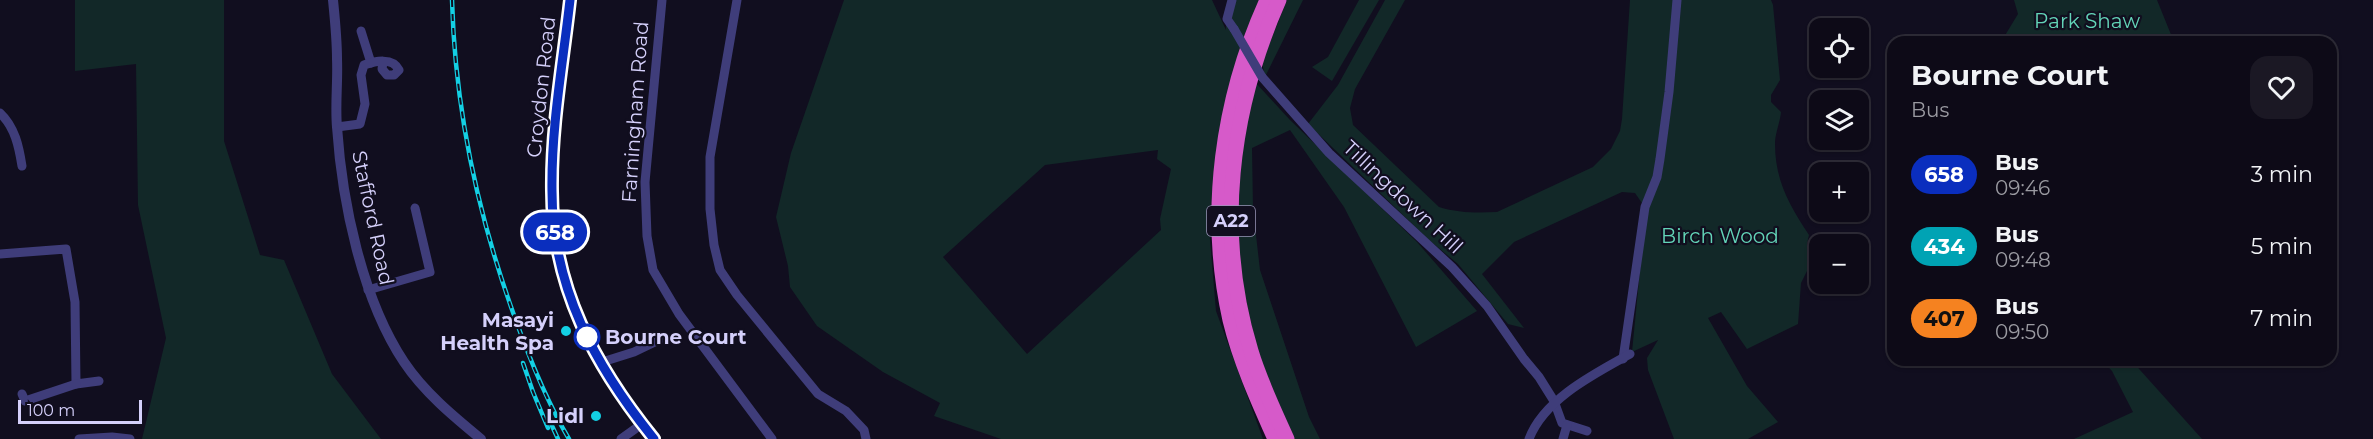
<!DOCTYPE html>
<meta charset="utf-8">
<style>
:root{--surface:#0d0a17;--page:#1b1824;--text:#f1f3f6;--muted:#9a9aa1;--line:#2d2b36}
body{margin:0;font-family:Montserrat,sans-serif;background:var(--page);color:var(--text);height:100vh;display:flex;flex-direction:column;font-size:22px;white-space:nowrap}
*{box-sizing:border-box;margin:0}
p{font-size:20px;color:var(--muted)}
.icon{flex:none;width:33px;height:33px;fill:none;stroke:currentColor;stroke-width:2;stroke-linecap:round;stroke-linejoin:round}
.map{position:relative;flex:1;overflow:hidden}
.drawer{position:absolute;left:1887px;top:36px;width:450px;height:330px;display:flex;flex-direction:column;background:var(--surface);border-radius:18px;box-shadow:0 2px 4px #0004,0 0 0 2px var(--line)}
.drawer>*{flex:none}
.badge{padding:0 12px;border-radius:20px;font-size:21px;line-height:39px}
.fabs{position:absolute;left:1809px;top:18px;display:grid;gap:12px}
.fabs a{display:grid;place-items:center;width:60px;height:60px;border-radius:12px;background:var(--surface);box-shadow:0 2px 4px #0004,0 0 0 2px var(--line);font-size:30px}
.scale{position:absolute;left:18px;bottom:15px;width:124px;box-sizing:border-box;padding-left:6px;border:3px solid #d5d0fb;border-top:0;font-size:16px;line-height:21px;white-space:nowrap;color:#d5d0fb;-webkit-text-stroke:4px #110e1f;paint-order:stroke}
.map>.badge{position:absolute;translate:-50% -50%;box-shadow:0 0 0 3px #fff}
.round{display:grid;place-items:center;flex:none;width:63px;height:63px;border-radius:18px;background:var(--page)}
.headline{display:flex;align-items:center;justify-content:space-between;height:102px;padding:0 24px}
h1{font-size:28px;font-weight:700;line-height:45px}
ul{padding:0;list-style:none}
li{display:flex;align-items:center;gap:18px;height:72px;padding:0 24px}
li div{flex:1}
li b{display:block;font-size:22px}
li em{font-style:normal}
li .badge{min-width:66px;font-weight:700;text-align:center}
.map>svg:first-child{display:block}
.green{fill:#122828;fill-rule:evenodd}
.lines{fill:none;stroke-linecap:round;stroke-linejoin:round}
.minor{stroke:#3f3d7a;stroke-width:9}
.tertiary{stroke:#3f3d7a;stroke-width:10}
.secondary{stroke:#726ff3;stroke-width:12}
.trunk{stroke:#d65ac9;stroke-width:15}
.rail-casing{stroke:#13d0e4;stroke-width:4.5}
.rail{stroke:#110e1f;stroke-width:2;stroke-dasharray:7;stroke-linecap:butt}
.minor-bridge{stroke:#3f3d7a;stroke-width:9}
.line-casing{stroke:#fff;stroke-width:14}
.line{stroke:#0a2ebe;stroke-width:9}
.poi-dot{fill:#13d0e4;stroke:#110e1f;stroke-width:2}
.stop-dot{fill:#fff;stroke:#0a2ebe;stroke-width:3}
.labels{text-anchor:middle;stroke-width:4.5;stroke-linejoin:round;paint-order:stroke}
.shield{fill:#110e1f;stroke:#9a96b9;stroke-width:1.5}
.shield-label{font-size:18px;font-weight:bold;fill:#d5d0fb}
.park-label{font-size:20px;fill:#63d4b8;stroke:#110e1f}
.street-label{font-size:20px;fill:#d5d0fb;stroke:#110e1f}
.poi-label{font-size:20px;font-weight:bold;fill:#d5d0fb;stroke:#110e1f;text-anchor:end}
.stop-label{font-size:20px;font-weight:bold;fill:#d5d0fb;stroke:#110e1f;text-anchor:start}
</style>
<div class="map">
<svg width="2373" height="439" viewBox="0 0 2373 439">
<rect width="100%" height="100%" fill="#110e1f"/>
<g class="green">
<polygon points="75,0 224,0 224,141 260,255 284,260 332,374 381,439 142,439 166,338 138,205 136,64 75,71"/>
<path d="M844,0H1212L1226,30V15L1233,0H1259L1247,30L1219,146L1209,228L1216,311L1263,439H1001L934,416L940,403L883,372L817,326L790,287L788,266L776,217L791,153ZM1158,150L1157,159L1171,169L1160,219L1161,230L1027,354L943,257L1045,165Z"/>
<polygon points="1287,0 1303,0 1265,77 1262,62"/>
<polygon points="1359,0 1379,0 1332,81 1312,67 1328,57"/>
<path d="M1385,0H1405L1355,89L1350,108L1353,125L1439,207C1458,213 1477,213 1497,212L1593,167L1611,149L1620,131L1622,119L1630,0H1771L1773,5L1780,80L1771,95V102L1781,112C1780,123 1775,133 1775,144C1775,181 1790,206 1809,235L1807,244L1810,265L1801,283L1798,324L1747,349L1721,312L1708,318L1747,386L1778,422L1748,439H1674L1648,370L1647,358L1658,340L1632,352L1646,209L1635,193L1622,192L1514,242L1482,274L1524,328L1508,324L1458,264L1429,240L1308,124L1338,85Z"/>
<polygon points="2014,0 2157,0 2174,42 2001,42 2018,14"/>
<polygon points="1255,82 1290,120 1417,242 1477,311 1416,347 1344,207 1290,130 1252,148 1253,209 1260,270 1309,417 1320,439 1293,439 1258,352 1243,289 1237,234 1237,169"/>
<polygon points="2102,360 2131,360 2202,439 2074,439 2133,412 2112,371"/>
</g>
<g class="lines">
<g class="minor">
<polyline points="662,0 645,182 647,236 653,270 679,314 772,439"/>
<polyline points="737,0 710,157 710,209 714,245 720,270 737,295 818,394 846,411 864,430 866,439"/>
<polyline points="1232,0 1227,19 1234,29"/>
<polyline points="361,31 371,63"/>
<polyline points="1262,77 1329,153 1452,267 1487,306 1524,359 1539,377 1554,401 1562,423 1587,431"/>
<path d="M0,113C15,127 19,147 22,166"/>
<path d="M337,127L360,124L365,104L361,75L364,65C375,61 393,57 399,70L394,75H387L382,69L383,62"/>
<polyline points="0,254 66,249 75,302 76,384 99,381"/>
<polyline points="368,290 430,272 415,208"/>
<polyline points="1623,359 1645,207 1657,177 1660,159 1669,92 1677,0"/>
<polyline points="599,363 634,352 659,340"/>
<polyline points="22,394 25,401 76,384"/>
<polyline points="79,439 112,437 130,439"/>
<polyline points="621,439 642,424"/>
<path d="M1529,439C1544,399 1594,374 1630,354"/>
<polyline points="1563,439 1567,425"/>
</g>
<path class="tertiary" d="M333,0C335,20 337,39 337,59C338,82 335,105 337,127C342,202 362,299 404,362C424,392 453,416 481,439"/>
<path class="secondary" d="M570,0C563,63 551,127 552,191C553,286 595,367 654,439"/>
<g class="trunk">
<path d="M1267,0C1222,99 1206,213 1230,320C1240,361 1258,401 1275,439"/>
<path d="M1279,0C1230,111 1215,233 1251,351C1260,381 1274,410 1287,439"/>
</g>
<defs>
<g id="rail">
<path d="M452,0C455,109 478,216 515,318C530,360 546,400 569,439"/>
<polyline points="523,363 533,392 548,428"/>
<polyline points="548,417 558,439"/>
</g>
</defs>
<use href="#rail" class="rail-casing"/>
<use href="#rail" class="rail"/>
<polyline class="minor-bridge" points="1234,29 1262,77"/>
</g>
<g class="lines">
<defs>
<path id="line" d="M570,0C563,63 551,127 552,191C552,287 595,366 654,439"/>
</defs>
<use href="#line" class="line-casing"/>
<use href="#line" class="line"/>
</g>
<g class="poi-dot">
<circle cx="566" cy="331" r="6"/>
<circle cx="596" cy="416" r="6"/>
</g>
<circle class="stop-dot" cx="587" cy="337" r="12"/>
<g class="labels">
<rect class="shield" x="1207" y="206" width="48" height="30" rx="4.5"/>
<g class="shield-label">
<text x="1231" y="227">A22</text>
</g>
<g class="park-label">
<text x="2087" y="28">Park Shaw</text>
<text x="1720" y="243">Birch Wood</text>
</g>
<g class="street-label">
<text transform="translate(541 87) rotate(-84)" y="7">Croydon Road</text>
<text transform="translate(635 112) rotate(-86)" y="7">Farningham Road</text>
<text transform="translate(1403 197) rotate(43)" y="7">Tillingdown Hill</text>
<text transform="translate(373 218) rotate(78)" y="7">Stafford Road</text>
</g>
<g class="poi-label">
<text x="554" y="327">Masayi<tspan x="554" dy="23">Health Spa</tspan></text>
<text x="584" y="423">Lidl</text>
</g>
<g class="stop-label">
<text x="605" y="344">Bourne Court</text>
</g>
</g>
</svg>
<div class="fabs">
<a><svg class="icon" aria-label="locate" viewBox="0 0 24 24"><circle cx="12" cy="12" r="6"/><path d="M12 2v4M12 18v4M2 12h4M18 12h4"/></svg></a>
<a><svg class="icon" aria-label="layers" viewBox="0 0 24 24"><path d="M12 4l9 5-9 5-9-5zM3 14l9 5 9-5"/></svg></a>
<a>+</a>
<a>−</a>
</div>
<div class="scale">100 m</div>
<b class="badge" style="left:555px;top:232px;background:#0a2ebe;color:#fff">658</b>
<section class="drawer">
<div class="headline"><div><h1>Bourne Court</h1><p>Bus</p></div><a class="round"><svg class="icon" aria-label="heart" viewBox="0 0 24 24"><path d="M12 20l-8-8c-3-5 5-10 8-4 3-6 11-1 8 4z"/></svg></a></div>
<ul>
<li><span class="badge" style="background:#0a2ebe;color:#fff">658</span><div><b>Bus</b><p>09:46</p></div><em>3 min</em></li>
<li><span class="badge" style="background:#00a3b4;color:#fff">434</span><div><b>Bus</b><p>09:48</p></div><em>5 min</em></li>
<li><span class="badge" style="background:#f58220;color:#111">407</span><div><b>Bus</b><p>09:50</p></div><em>7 min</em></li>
</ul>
</section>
</div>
